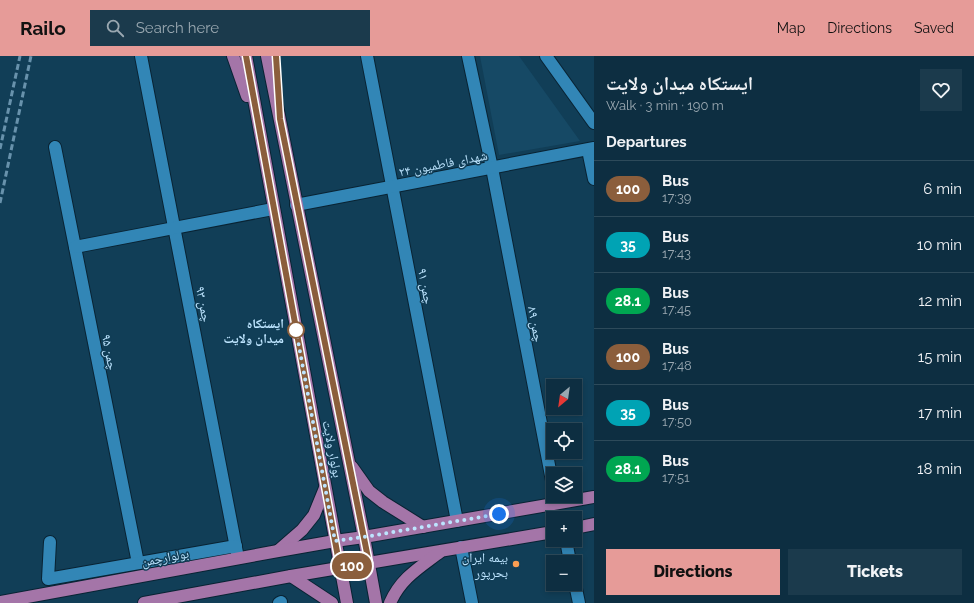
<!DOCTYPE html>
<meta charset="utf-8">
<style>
:root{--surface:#0d2e41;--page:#1b3a4c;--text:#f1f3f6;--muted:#9aa8b1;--line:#2d4a5a;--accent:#e69b98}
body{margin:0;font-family:Raleway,"Noto Naskh Arabic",sans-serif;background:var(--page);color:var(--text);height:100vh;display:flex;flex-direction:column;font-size:15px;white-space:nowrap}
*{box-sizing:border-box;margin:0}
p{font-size:13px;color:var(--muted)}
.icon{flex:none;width:22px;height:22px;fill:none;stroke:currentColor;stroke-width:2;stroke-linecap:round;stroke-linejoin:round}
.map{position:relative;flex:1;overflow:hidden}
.sheet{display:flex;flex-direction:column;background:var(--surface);width:380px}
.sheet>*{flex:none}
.badge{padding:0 8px;border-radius:13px;font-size:14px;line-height:26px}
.needle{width:26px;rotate:209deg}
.tools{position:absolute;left:546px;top:323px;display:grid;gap:8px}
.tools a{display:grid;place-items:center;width:36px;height:36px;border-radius:0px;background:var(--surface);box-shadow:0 2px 6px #0003,0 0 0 1px var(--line);font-size:20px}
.you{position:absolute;width:20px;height:20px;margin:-10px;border:3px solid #fff;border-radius:50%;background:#1a73e8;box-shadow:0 0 0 6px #1a73e833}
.map>.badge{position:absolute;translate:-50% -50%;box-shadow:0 0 0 2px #fff}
h2{padding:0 12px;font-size:15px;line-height:36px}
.round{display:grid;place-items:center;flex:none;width:42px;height:42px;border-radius:0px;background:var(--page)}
.headline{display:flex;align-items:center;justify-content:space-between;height:68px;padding:0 12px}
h1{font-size:19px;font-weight:800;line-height:30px}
.button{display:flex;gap:8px;margin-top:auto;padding:8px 12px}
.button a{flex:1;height:46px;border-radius:0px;background:var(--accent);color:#111;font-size:16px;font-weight:800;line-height:46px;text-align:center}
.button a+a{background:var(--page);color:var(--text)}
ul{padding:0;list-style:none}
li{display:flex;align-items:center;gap:12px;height:56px;padding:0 12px;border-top:1px solid var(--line)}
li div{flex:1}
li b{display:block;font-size:15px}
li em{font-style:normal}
li .badge{min-width:44px;font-weight:700;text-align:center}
header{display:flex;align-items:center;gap:24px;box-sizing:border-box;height:56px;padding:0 20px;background:var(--accent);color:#111}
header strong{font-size:19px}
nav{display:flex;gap:22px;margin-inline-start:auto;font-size:14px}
.search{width:280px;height:36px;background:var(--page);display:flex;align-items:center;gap:10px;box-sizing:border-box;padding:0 14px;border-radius:0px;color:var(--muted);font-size:15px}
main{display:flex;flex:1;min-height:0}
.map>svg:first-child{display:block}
.built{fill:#164965}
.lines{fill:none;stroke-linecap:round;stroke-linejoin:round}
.minor-casing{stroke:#092333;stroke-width:14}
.major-casing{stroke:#092333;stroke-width:14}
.minor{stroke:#3286b6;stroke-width:12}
.major{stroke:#a475a8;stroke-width:12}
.rail{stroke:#6892ac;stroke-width:3;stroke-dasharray:6 3;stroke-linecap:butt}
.line-casing{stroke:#fff;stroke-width:9}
.line{stroke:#8b5e3c;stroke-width:6}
.walk{stroke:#bde4fe;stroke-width:4;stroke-dasharray:0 7.2}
.stop-dot{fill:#fff;stroke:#8b5e3c;stroke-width:2}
.poi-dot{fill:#fb9e52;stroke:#113e57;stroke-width:1.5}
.labels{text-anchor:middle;stroke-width:3;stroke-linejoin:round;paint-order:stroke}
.street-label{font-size:13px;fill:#bde4fe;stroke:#113e57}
.stop-label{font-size:13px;font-weight:bold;fill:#bde4fe;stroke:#113e57;text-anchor:end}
.poi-label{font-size:13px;fill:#bde4fe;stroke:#113e57;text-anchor:end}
</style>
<header>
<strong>Railo</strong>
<div class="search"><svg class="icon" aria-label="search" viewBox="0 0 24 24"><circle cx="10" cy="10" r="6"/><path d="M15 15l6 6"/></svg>Search here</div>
<nav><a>Map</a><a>Directions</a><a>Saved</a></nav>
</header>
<main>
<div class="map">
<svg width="594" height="547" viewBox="0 0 594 547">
<rect width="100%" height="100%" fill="#113e57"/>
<polygon class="built" points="480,0 519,0 580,85 499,99"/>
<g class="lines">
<defs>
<g id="minor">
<polyline points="141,0 238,502"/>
<polyline points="367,0 457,465"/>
<polyline points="468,0 492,112 553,430"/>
<polyline points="546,0 594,67"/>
<polyline points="55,91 138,507"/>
<polyline points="588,94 594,123"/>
<polyline points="296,149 594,92"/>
<polyline points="75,191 273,153"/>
<polyline points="566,484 570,506"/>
<polyline points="50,486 48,523 236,490"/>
<polyline points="461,491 472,547"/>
<polyline points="575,528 579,547"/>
<polyline points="279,547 281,546"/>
</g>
<g id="major">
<polyline points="233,0 247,40"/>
<polyline points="246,0 347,547"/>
<polyline points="267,0 364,481 376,547"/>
<polyline points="352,411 369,435 383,446 423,471"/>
<polyline points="575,472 594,468"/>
<polyline points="279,494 302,474 314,459 325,432"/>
<polyline points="291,520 332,547"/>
<polyline points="0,546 278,495 335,485 364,481 594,441"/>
<polyline points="144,547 291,520 553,476"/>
<path d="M390,547C401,522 419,512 440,496"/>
</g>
</defs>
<use href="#minor" class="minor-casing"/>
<use href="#major" class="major-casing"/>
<use href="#minor" class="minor"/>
<use href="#major" class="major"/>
<g class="rail">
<polyline points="0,93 20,0"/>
<polyline points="0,147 31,0"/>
</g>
</g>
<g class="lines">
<defs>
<polyline id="line" points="246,0 340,512 369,507 280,63 276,0"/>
</defs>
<use href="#line" class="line-casing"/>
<use href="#line" class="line"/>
<polyline class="walk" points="296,274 335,485 364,481 499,458"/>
</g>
<circle class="stop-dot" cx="296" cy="274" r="8"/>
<circle class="poi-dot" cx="516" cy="508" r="4"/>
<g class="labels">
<g class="street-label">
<text transform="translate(443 107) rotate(-11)" y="5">شهدای فاطمیون ۲۴</text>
<text transform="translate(426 230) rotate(79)" y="5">چمن ۹۱</text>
<text transform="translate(204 248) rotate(79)" y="5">چمن ۹۳</text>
<text transform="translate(536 268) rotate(79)" y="5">چمن ۸۹</text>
<text transform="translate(110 296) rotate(79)" y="5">چمن ۹۵</text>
<text transform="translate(333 393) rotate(79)" y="5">بولوار ولایت</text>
<text transform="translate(165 501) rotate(-11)" y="5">بولوارچمن</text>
</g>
<g class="stop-label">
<text x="284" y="272">ایستکاه<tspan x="284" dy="15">میدان ولایت</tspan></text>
</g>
<g class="poi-label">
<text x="508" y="506">بيمه ايران<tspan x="508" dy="15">بحرپور</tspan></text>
</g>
</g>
</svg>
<div class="tools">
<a><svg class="needle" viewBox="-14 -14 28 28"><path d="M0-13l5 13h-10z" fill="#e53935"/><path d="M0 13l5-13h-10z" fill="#9aa8b1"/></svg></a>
<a><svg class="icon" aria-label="locate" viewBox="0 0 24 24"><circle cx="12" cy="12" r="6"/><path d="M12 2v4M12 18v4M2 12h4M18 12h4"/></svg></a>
<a><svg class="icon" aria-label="layers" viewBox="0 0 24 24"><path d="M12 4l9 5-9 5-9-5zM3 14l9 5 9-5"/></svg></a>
<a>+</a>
<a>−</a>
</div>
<div class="you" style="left:499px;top:458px"></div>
<b class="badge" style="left:352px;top:510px;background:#8b5e3c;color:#fff">100</b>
</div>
<section class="sheet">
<div class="headline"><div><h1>ایستکاه میدان ولایت</h1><p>Walk · 3 min · 190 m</p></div><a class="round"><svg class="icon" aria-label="heart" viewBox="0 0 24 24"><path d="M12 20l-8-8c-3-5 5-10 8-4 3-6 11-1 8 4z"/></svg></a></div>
<h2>Departures</h2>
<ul>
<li><span class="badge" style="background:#8b5e3c;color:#fff">100</span><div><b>Bus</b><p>17:39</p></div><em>6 min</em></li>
<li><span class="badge" style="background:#00a3b4;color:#fff">35</span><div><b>Bus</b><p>17:43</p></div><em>10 min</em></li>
<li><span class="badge" style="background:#00a651;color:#fff">28.1</span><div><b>Bus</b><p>17:45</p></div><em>12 min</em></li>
<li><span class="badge" style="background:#8b5e3c;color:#fff">100</span><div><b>Bus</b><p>17:48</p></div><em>15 min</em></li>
<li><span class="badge" style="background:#00a3b4;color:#fff">35</span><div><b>Bus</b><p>17:50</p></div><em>17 min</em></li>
<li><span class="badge" style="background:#00a651;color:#fff">28.1</span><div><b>Bus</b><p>17:51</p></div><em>18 min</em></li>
</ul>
<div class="button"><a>Directions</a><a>Tickets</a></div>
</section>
</main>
